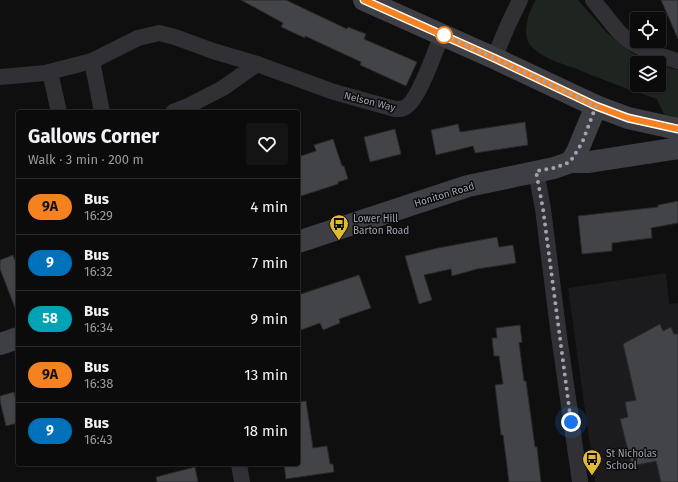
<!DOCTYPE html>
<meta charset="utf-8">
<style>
:root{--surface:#0b0b0c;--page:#141415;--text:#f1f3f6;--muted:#9a9b9d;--line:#2b2b2d}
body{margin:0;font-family:"Fira Sans",sans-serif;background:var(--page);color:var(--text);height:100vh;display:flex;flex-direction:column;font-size:15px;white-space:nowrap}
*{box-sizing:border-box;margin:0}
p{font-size:13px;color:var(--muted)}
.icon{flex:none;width:22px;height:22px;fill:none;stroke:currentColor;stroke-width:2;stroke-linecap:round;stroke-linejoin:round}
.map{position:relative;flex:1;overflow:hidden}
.side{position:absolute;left:16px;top:110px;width:284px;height:356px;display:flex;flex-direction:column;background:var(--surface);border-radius:4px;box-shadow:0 1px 3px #0004,0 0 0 1px var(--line)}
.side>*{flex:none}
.badge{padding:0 8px;border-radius:13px;font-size:14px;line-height:26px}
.fabs{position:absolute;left:630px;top:12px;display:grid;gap:8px}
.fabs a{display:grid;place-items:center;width:36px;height:36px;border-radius:4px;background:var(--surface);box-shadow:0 1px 3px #0004,0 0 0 1px var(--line);font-size:20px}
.you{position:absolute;width:20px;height:20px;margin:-10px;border:3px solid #fff;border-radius:50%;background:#1a73e8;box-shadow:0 0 0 6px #1a73e833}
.map>.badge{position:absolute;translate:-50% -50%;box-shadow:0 0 0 2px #fff}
.round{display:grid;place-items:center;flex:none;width:42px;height:42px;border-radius:4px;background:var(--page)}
.headline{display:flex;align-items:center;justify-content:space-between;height:68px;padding:0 12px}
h1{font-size:19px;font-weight:700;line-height:30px}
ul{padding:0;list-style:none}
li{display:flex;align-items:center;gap:12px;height:56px;padding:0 12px;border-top:1px solid var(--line)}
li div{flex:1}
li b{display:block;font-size:15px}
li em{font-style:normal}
li .badge{min-width:44px;font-weight:700;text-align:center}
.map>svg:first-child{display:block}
.built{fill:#1b1b1d}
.green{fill:#1e241f}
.building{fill:#434448;stroke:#29292c}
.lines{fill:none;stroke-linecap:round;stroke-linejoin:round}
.street{stroke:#303035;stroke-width:16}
.secondary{stroke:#3e3f44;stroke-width:22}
.line-casing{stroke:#fff;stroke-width:9}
.line{stroke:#f58220;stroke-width:6}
.walk{stroke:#a1a4b0;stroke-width:4;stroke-dasharray:0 7.2}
.stop-dot{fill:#fff;stroke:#f58220;stroke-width:2}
.labels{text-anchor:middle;stroke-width:3;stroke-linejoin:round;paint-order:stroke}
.street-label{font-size:10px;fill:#a1a4b0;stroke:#0a0a0b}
.poi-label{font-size:10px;fill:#a1a4b0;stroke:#0a0a0b;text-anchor:start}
</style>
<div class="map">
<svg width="678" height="482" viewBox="0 0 678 482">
<rect width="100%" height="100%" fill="#0f0f10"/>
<polygon class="built" points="666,273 669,304 678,303 678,482 595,482 568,288"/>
<path class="green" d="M536,0H578L607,33L632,53L655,63H637V85H659V65L678,70V118L664,114L657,99C629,90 601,79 574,68C560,63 544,59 533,48C520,37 528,12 536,0Z"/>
<g class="building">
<polygon points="241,0 286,0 347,29 348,27 366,34 364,39 417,62 406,86 360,65 361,62 305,36 305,38 281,27 283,23"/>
<polygon points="661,0 678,0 678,39"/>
<polygon points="525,122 528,145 475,153 473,146 436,155 431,130 458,124 460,132"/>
<polygon points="395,129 401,154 370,162 364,137"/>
<polygon points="333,139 342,166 344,166 348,179 338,182 338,184 298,197 298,157 316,151 314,145"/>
<polygon points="678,201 678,223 651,228 652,238 612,243 612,251 582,254 578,216 658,207 658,205"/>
<polygon points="497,237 499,247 513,245 516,263 477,269 452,276 451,269 424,275 432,300 419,304 405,256 438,248"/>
<polygon points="13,255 18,268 18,313 17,313 0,269 0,260"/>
<polygon points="359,275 371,308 339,319 340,323 323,330 320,323 298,331 298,295"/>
<polygon points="660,324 663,331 671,327 674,334 678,334 678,482 661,482 656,461 632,466 620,419 628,417 625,402 636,400 623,344"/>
<polygon points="520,325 522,342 519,343 524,381 526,381 535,447 537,447 541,482 509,482 503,435 501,435 495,385 503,384 499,356 494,356 492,338 497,338 496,328"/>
<polygon points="14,392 15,396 18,395 18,423 6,426 0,401 0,396"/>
<polygon points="306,401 313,448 327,446 330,464 333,464 334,472 286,479 284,464 298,464 298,402"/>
<polygon points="195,467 198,482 157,482 156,477"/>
</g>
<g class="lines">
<g class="street">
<path d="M593,0C602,11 610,22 619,32C634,48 657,55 678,61"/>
<polyline points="494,58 508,25 520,0"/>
<polyline points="92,61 102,112"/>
<polyline points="50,72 59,112"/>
<path d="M0,77L45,73L92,61L138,38L159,33L175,37L213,51L257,64L334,92L395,109C397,109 402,109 404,108C418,103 436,49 442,34"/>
<polyline points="173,112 188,106 223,88 257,64"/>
<polyline points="536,171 543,209 559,336 580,482"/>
<polyline points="239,464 242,482"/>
</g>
<g class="secondary">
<polyline points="364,0 494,58 596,106 628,118 678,129"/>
<polyline points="571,162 577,152 596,106"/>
<polyline points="298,242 468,186 554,168 571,162 589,162 678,148"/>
<polyline points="0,344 18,338"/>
</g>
</g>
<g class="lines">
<defs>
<polyline id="line" points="364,0 494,58 596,106 628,118 678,129"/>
</defs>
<use href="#line" class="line-casing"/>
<use href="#line" class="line"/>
<polyline class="walk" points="444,35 442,34 494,58 596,106 582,143 570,162 554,168 536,171 543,209 571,422"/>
</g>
<defs>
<symbol id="bus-pin" viewBox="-11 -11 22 30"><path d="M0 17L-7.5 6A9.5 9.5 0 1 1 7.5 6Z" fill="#e2ba34" stroke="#0a0a0b"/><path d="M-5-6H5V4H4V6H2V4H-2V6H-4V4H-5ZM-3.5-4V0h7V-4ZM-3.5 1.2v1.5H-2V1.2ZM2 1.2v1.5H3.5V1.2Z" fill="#111"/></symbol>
</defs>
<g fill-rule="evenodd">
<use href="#bus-pin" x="328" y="213" width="22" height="30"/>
<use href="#bus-pin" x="581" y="448" width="22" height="30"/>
</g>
<circle class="stop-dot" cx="444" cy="35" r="8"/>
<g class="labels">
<g class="street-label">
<text transform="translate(370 101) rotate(14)" y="4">Nelson Way</text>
<text transform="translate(444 194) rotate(-17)" y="4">Honiton Road</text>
</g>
<g class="poi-label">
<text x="353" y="222">Lower Hill<tspan x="353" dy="12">Barton Road</tspan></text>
<text x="606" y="457">St Nicholas<tspan x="606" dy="12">School</tspan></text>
</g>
</g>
</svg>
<div class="fabs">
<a><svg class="icon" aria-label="locate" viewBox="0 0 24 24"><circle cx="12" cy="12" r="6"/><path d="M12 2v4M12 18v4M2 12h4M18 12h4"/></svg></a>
<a><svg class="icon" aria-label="layers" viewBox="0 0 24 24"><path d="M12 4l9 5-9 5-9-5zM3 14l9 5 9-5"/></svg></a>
</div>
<div class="you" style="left:571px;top:422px"></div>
<section class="side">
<div class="headline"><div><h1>Gallows Corner</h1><p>Walk · 3 min · 200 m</p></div><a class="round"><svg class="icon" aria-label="heart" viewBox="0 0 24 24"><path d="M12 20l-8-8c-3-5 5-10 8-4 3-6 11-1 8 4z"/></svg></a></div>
<ul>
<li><span class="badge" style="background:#f58220;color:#111">9A</span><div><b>Bus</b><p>16:29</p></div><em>4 min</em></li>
<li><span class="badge" style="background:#0072bc;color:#fff">9</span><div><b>Bus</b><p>16:32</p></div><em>7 min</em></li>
<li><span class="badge" style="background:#00a3b4;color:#fff">58</span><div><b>Bus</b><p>16:34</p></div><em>9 min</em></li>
<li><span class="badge" style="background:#f58220;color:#111">9A</span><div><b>Bus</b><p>16:38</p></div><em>13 min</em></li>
<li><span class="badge" style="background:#0072bc;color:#fff">9</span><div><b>Bus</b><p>16:43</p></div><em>18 min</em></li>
</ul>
</section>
</div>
